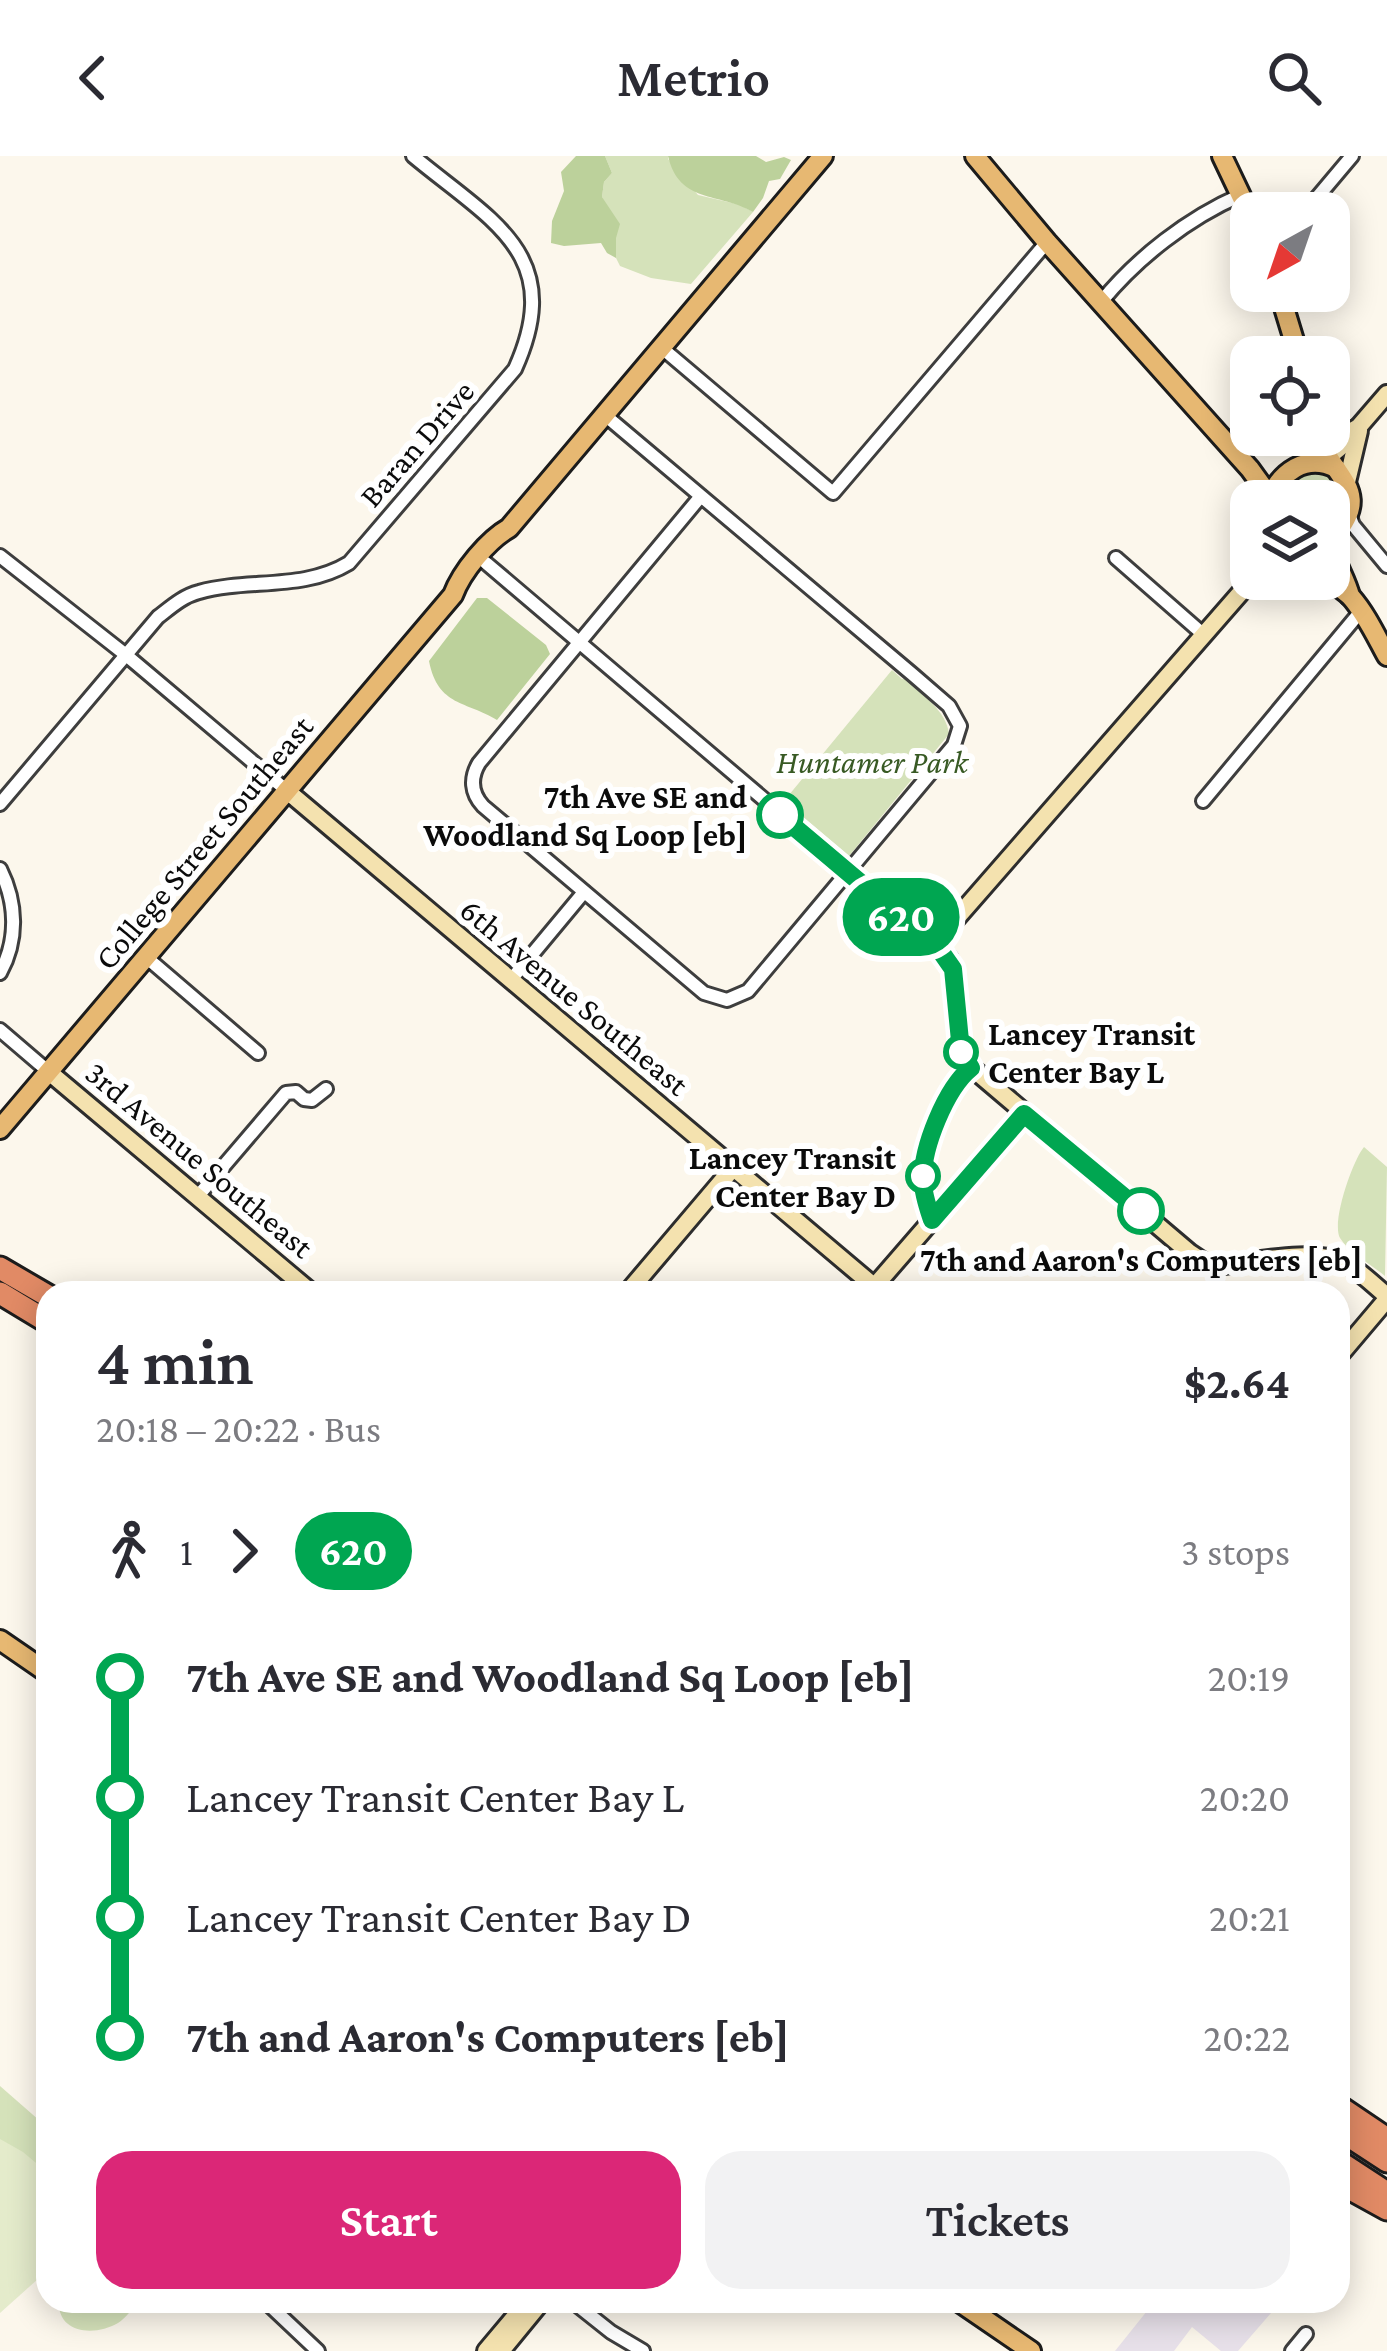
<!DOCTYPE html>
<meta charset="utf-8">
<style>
:root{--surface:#fff;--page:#f2f2f3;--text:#2b2b33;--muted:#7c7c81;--accent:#db2777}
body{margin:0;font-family:"Crimson Pro",serif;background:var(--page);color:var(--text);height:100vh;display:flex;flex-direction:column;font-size:45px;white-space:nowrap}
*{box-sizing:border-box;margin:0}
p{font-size:39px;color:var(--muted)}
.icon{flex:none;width:66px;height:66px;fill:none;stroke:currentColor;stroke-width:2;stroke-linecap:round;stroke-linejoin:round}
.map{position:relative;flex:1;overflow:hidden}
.sheet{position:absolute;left:36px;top:1125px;width:1314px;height:1032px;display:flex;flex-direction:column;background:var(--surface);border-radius:36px;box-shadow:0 6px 30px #0003}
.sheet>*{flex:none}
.badge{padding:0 24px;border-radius:39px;font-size:42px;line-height:78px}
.needle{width:78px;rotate:220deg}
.buttons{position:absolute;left:1230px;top:36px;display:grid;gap:24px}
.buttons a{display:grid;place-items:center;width:120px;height:120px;border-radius:24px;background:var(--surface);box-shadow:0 6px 30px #0003;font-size:60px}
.map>.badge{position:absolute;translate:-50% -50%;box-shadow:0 0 0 6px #fff}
.legs{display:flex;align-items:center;gap:18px;height:132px;padding:0 60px;font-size:39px}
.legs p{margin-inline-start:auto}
.head{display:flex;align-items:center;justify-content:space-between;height:204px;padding:0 60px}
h1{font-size:66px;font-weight:600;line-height:90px}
.button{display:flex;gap:24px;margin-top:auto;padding:24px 60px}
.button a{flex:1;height:138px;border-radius:36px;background:var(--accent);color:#fff;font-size:48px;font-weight:600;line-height:138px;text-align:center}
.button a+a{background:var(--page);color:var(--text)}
ul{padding:0 60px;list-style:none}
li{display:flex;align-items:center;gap:42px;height:120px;font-size:45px}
li i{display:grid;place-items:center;width:18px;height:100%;margin:0 15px;background:currentColor}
li i::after{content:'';width:30px;height:30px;margin:-15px;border:9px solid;border-radius:50%;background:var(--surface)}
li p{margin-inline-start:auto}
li:first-child i{background:linear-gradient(#0000 50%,currentColor 0)}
li:last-child i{background:linear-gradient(currentColor 50%,#0000 0)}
header{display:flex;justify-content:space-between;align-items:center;height:156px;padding:0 60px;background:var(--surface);font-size:54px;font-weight:600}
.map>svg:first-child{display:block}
.industrial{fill:#e7e0e9}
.green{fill:#d5e2ba}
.forest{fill:#bcd19b}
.pitch{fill:#e4ebcb}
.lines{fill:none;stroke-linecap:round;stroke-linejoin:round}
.street-casing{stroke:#3e3e3e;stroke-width:18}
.secondary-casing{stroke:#2d2d2d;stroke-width:22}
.primary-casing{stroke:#1c1c1c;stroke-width:24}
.highway-casing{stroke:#1c1c1c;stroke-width:27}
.street{stroke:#fff;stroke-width:12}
.secondary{stroke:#f4e2af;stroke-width:16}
.primary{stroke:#e7b872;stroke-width:18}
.highway{stroke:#e18a65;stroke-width:21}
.line-1-casing{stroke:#fff;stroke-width:27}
.line-1{stroke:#00a651;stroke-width:18}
.stop-1-dot{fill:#fff;stroke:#00a651;stroke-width:6}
.labels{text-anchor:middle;stroke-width:12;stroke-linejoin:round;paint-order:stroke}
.street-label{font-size:33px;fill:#0b0b0b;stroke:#fff}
.park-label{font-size:33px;font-style:italic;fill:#385a24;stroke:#fff}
.stop-label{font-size:33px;font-weight:bold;fill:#0b0b0b;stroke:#fff;text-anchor:end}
</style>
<header><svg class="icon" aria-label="back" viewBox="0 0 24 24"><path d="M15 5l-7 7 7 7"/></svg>Metrio<svg class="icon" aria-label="search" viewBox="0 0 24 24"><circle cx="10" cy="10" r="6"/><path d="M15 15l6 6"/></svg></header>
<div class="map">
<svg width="1387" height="2195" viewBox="0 0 1387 2195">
<rect width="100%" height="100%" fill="#fcf7ec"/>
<polygon class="industrial" points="1155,2145 1257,2145 1271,2157 1238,2195 1221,2195 1192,2171 1174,2195 1115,2195"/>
<g class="green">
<polygon points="605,0 668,0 668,3 698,39 741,49 753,56 691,128 651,122 620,110 616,102 616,82 602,41 604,26 612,17"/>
<path d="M1321,315C1344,326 1344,348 1329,367V345H1278C1285,324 1300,317 1321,315Z"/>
<path d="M892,514L902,523L905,522C921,538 947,555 949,578L849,700L784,645Z"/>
<path d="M1364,991L1387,1011L1385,1120C1372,1109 1349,1097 1340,1082C1331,1066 1353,1004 1364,991Z"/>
<polygon points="0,1930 48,1972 48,2035 0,2053"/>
<path d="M59,2145H138C132,2153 126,2162 118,2167C94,2181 57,2177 59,2145Z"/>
</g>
<g class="forest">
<polygon points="576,0 605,0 612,17 604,26 602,41 620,68 616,82 616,102 607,97 601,87 564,90 551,87 552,65 564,35 561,16"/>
<path d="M668,0H756L766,6L784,1L791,4L780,23L769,25L763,42L753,56C719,36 679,48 668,0Z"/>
<path d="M477,442H487L546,489L550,498L497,564C467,545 438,551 429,505Z"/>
</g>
<polygon class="pitch" points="0,1983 23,1996 48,2017 48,2114 0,2157"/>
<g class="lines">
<defs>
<g id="street">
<polyline points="1304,57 1352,0"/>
<path d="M1101,146C1137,102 1188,62 1241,39"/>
<polyline points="662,192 833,337 1047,86"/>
<path d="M606,260L912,518L949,550L960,570L954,589L748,835L727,844L704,837L483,650C471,637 470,622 479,607L701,340"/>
<polyline points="1349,358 1353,369 1387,410"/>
<polyline points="0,400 126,499 286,634"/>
<polyline points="1116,402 1204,479"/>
<polyline points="486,407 934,788"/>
<polyline points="1203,645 1361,455"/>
<path d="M0,648L158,461C171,451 183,440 199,436C248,422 303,435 349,407L515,213C567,98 491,65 413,0"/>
<path d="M0,713C17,747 18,784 0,817"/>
<polyline points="146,801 258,897"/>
<polyline points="510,825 584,736"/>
<polyline points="0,874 49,916"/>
<polyline points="198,1040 286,937 296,936 304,943 312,944 326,933"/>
<polyline points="265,2145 318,2195"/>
<polyline points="572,2145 611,2176 643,2195"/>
<polyline points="1292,2195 1306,2178"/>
</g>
<g id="secondary">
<polyline points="1329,277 1342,281 1355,273"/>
<polyline points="1323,306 1343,289 1387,238"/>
<polyline points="1347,326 1359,275"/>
<path d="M1251,421L1242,435L934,788L949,803L953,813L961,895L972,912L1190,1097L1208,1109L1217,1110C1252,1106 1319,1091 1349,1109C1363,1118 1375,1130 1387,1140"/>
<polyline points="286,634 882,1137"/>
<polyline points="49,916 312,1137"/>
<polyline points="874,1131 1024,958"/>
<polyline points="627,1137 733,1012"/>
<polyline points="1338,1201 1387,1143"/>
<polyline points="486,2195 528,2145"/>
<polyline points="501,2195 542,2145"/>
</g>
<g id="primary">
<polyline points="975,0 1047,86 1250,313 1263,331 1266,345"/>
<polyline points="1222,0 1251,61"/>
<polyline points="1279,135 1299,201"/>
<path d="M1317,279C1333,323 1377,336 1329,385"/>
<path d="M1268,345C1280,316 1306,297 1336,312"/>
<path d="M1331,384C1332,404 1345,420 1350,440"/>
<path d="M1329,421C1335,430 1343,433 1351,441C1366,458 1376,480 1387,500"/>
<path d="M0,973L453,439C462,415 488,384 509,372L823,0"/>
<polyline points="0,1484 48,1517"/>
<polyline points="958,2145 1031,2195"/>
</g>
<g id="highway">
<polyline points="0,1112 48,1140"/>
<polyline points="0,1137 48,1166"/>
<polyline points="1338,1950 1387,1983"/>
<polyline points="1338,1973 1387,2005"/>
<polyline points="1338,2005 1387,2037"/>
<polyline points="1338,2026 1387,2053"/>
</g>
</defs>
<use href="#street" class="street-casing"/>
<use href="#secondary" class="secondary-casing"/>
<use href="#primary" class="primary-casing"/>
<use href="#highway" class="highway-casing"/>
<use href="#street" class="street"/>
<use href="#secondary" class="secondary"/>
<use href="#primary" class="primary"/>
<use href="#highway" class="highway"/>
</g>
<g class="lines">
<defs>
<path id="line-1" d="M780,659L939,793L953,813L961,895L971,912C946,932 921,993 923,1026C923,1038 928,1052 932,1064L1024,958L1141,1055"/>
</defs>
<use href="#line-1" class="line-1-casing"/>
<use href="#line-1" class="line-1"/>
</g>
<g class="stop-1-dot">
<circle cx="780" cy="659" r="21"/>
<circle cx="961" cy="896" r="15"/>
<circle cx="923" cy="1020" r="15"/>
<circle cx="1141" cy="1055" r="21"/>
</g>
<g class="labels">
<g class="street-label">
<text transform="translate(416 287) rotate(-49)" y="12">Baran Drive</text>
<text transform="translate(203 686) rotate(-50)" y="12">College Street Southeast</text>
<text transform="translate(575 840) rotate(40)" y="12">6th Avenue Southeast</text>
<text transform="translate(200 1003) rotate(40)" y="12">3rd Avenue Southeast</text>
</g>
<g class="park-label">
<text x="872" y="617">Huntamer Park</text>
</g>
<g class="stop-label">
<text x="747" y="652">7th Ave SE and<tspan x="747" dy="38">Woodland Sq Loop [eb]</tspan></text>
<text x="988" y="889" text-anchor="start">Lancey Transit<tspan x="988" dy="38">Center Bay L</tspan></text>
<text x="896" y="1013">Lancey Transit<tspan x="896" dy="38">Center Bay D</tspan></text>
<text x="1141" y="1115" text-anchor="middle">7th and Aaron's Computers [eb]</text>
</g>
</g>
</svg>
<div class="buttons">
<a><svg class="needle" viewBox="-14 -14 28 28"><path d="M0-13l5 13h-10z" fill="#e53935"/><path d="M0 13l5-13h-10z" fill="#7c7c81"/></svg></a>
<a><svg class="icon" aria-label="locate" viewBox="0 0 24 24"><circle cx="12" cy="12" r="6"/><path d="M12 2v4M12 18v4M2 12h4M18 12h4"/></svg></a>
<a><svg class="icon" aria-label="layers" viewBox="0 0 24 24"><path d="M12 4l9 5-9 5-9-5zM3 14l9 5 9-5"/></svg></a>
</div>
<b class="badge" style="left:901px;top:761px;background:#00a651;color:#fff">620</b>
<section class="sheet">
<div class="head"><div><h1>4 min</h1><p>20:18 – 20:22 · Bus</p></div><b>$2.64</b></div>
<div class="legs"><svg class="icon" aria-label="walk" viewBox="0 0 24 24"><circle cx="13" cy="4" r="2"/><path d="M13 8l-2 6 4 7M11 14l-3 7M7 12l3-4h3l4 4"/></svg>1<svg class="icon" aria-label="forward" viewBox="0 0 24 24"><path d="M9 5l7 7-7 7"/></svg><b class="badge" style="background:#00a651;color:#fff">620</b><p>3 stops</p></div>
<ul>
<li><i style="color:#00a651"></i><b>7th Ave SE and Woodland Sq Loop [eb]</b><p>20:19</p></li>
<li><i style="color:#00a651"></i><span>Lancey Transit Center Bay L</span><p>20:20</p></li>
<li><i style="color:#00a651"></i><span>Lancey Transit Center Bay D</span><p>20:21</p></li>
<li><i style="color:#00a651"></i><b>7th and Aaron's Computers [eb]</b><p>20:22</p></li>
</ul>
<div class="button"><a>Start</a><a>Tickets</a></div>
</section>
</div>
